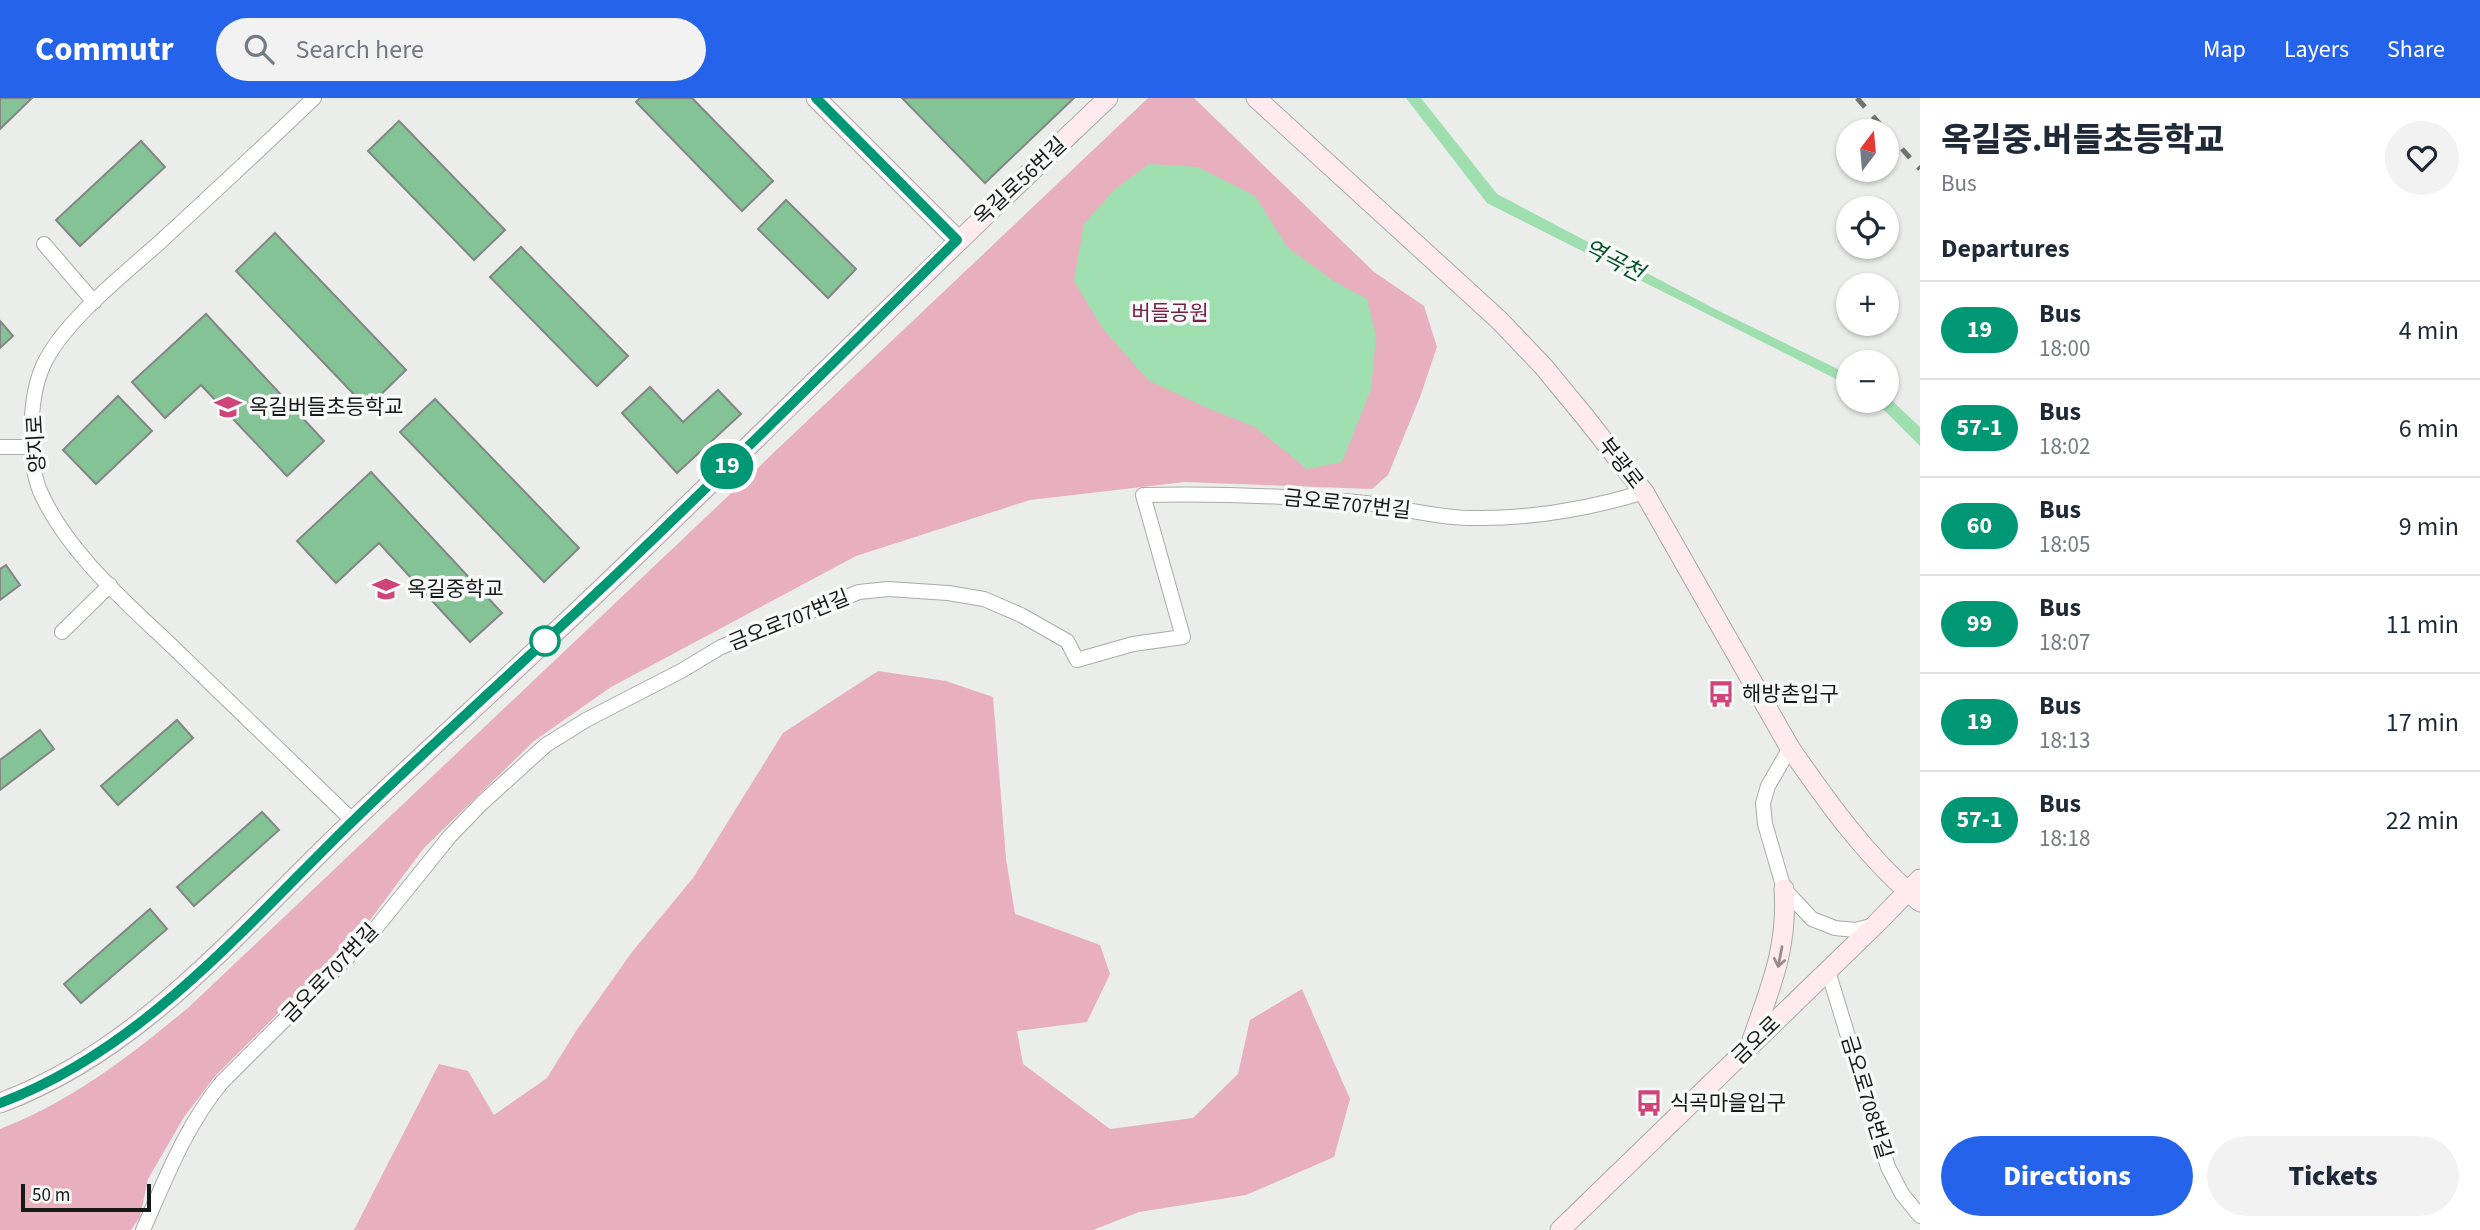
<!DOCTYPE html>
<meta charset="utf-8">
<style>
:root{--surface:#fff;--page:#f2f2f3;--text:#1f2937;--muted:#747a83;--line:#e0e1e3;--accent:#2563eb}
body{margin:0;font-family:"Source Sans 3","Noto Sans KR",sans-serif;background:var(--page);color:var(--text);height:100vh;display:flex;flex-direction:column;font-size:26px;white-space:nowrap}
*{box-sizing:border-box;margin:0}
p{font-size:23px;color:var(--muted)}
.icon{flex:none;width:38px;height:38px;fill:none;stroke:currentColor;stroke-width:2;stroke-linecap:round;stroke-linejoin:round}
.map{position:relative;flex:1;overflow:hidden}
.details{display:flex;flex-direction:column;background:var(--surface);width:560px}
.details>*{flex:none}
.badge{padding:0 14px;border-radius:23px;font-size:24px;line-height:46px}
.needle{width:46px;rotate:16deg}
.buttons{position:absolute;left:1836px;top:21px;display:grid;gap:14px}
.buttons a{display:grid;place-items:center;width:63px;height:63px;border-radius:50%;background:var(--surface);box-shadow:0 2px 5px #0004;font-size:35px}
.scale{position:absolute;left:21px;bottom:18px;width:130px;box-sizing:border-box;padding-left:7px;border:4px solid #171818;border-top:0;font-size:19px;line-height:24px;white-space:nowrap;color:#171818;-webkit-text-stroke:5px #f7faf8;paint-order:stroke}
.map>.badge{position:absolute;translate:-50% -50%;box-shadow:0 0 0 4px #fff}
h2{padding:0 21px;font-size:26px;line-height:63px}
.round{display:grid;place-items:center;flex:none;width:74px;height:74px;border-radius:37px;background:var(--page)}
.overview{display:flex;align-items:center;justify-content:space-between;height:119px;padding:0 21px}
h1{font-size:33px;font-weight:800;line-height:52px}
.action{display:flex;gap:14px;margin-top:auto;padding:14px 21px}
.action a{flex:1;height:80px;border-radius:42px;background:var(--accent);color:#fff;font-size:28px;font-weight:800;line-height:80px;text-align:center}
.action a+a{background:var(--page);color:var(--text)}
ul{padding:0;list-style:none}
li{display:flex;align-items:center;gap:21px;height:98px;padding:0 21px;border-top:2px solid var(--line)}
li div{flex:1}
li b{display:block;font-size:26px}
li em{font-style:normal}
li .badge{min-width:77px;font-weight:700;text-align:center}
header{display:flex;align-items:center;gap:42px;box-sizing:border-box;height:98px;padding:0 35px;background:var(--accent);color:#fff}
header strong{font-size:33px}
nav{display:flex;gap:38px;margin-inline-start:auto;font-size:24px}
.search{width:490px;height:63px;background:var(--page);display:flex;align-items:center;gap:18px;box-sizing:border-box;padding:0 24px;border-radius:38px;color:var(--muted);font-size:26px}
main{display:flex;flex:1;min-height:0}
.map>svg:first-child{display:block}
.green{fill:#e8afbe}
.water{fill:#9fdfaf}
.building{fill:#84c395;stroke:#838684;stroke-width:2}
.lines{fill:none;stroke-linecap:round;stroke-linejoin:round}
.street-casing{stroke:#a8aba9;stroke-width:16}
.secondary-casing{stroke:#a8aba9;stroke-width:21}
.street{stroke:#fff;stroke-width:14}
.secondary{stroke:#ffeaf0;stroke-width:19}
.rail{stroke:#707271;stroke-width:5;stroke-dasharray:12 12;stroke-linecap:butt}
.oneway{stroke:#978c8f}
.line-casing{stroke:#fff;stroke-width:16}
.line{stroke:#009775;stroke-width:10}
.stop-dot{fill:#fff;stroke:#009775;stroke-width:3.5}
.labels{text-anchor:middle;stroke-width:7;stroke-linejoin:round;paint-order:stroke}
.street-label{font-size:21px;fill:#171818;stroke:#f7faf8}
.park-label{font-size:21px;fill:#782243;stroke:#f7faf8}
.poi-label{font-size:21px;fill:#171818;stroke:#f7faf8;text-anchor:start}
.water-label{font-size:23px;font-style:italic;fill:#055228;stroke:#f7faf8}
</style>
<header>
<strong>Commutr</strong>
<div class="search"><svg class="icon" aria-label="search" viewBox="0 0 24 24"><circle cx="10" cy="10" r="6"/><path d="M15 15l6 6"/></svg>Search here</div>
<nav><a>Map</a><a>Layers</a><a>Share</a></nav>
</header>
<main>
<div class="map">
<svg width="1920" height="1132" viewBox="0 0 1920 1132">
<rect width="100%" height="100%" fill="#eaedea"/>
<g class="green">
<path d="M1148,0H1194L1374,174L1424,208L1437,249L1420,299L1388,377L1372,391L1185,384L1030,402L856,458L611,589L534,643L424,750L364,830L216,977L184,1019L148,1081L140,1119L131,1132H0V1031C71,1004 131,957 189,909Z"/>
<polygon points="878,573 946,583 993,599 1006,761 1015,816 1100,847 1110,876 1087,924 1017,933 1023,966 1110,1031 1193,1020 1238,976 1250,922 1302,891 1350,1001 1334,1059 1246,1097 1139,1114 1093,1132 354,1132 439,966 468,973 494,1017 547,980 576,933 632,854 693,780 783,635"/>
</g>
<g class="water">
<polygon points="1406,0 1421,0 1497,96 1715,211 1848,276 1848,287 1487,105"/>
<polygon points="1149,66 1198,69 1255,98 1288,150 1334,183 1367,201 1376,238 1371,291 1342,364 1307,371 1255,329 1205,309 1148,282 1103,231 1074,183 1084,126 1114,92"/>
<polygon points="1887,298 1920,329 1920,348 1875,303 1886,303"/>
</g>
<g class="building">
<polygon points="0,0 32,0 0,31"/>
<polygon points="640,0 692,0 773,83 742,113 636,4"/>
<polygon points="902,0 1074,0 985,85"/>
<polygon points="399,23 505,132 474,162 368,53"/>
<polygon points="141,43 165,69 80,148 56,122"/>
<polygon points="786,102 856,171 828,200 758,131"/>
<polygon points="275,135 406,272 367,310 236,173"/>
<polygon points="521,149 628,258 597,288 490,179"/>
<polygon points="206,216 324,343 287,378 201,287 165,320 132,284"/>
<polygon points="0,223 13,238 0,250"/>
<polygon points="650,289 683,324 718,292 741,316 677,375 622,315"/>
<polygon points="118,298 152,333 96,386 63,352"/>
<polygon points="435,301 579,450 544,484 400,334"/>
<polygon points="371,374 502,515 470,544 379,445 336,485 297,443"/>
<polygon points="6,467 20,487 0,502 0,471"/>
<polygon points="177,622 193,640 118,707 101,688"/>
<polygon points="40,632 54,651 0,692 0,662"/>
<polygon points="262,714 279,732 194,808 177,789"/>
<polygon points="150,811 167,831 81,905 64,886"/>
</g>
<g class="lines">
<defs>
<g id="street">
<path d="M314,0C263,49 211,97 159,145C124,176 62,225 43,268C29,299 27,361 40,393C67,455 129,507 177,553C236,610 294,666 353,723"/>
<polyline points="44,146 94,204"/>
<polyline points="0,349 32,349"/>
<polyline points="62,534 110,487"/>
<polyline points="1790,650 1768,688 1763,705 1765,726 1784,791 1812,821 1835,830 1855,832 1875,827"/>
<polyline points="1828,873 1888,1069 1902,1096 1920,1118"/>
<path d="M143,1132C166,1080 185,1029 222,984L371,836L450,738L482,705L546,647L586,622L681,573L721,549L859,494L888,491L948,495L984,501L1021,517L1067,543L1077,562L1133,546L1183,539L1143,397C1214,395 1285,398 1356,404C1394,407 1432,420 1471,420C1529,421 1589,411 1644,394"/>
</g>
<g id="secondary">
<polyline points="816,0 958,142"/>
<path d="M1256,0L1499,222L1543,268L1585,319L1644,394L1790,650C1828,705 1868,761 1920,804"/>
<path d="M1752,942C1771,888 1788,849 1784,791"/>
<path d="M0,1005C146,951 246,823 356,720C446,635 537,553 626,467C787,312 945,154 1108,0"/>
<polyline points="1560,1132 1875,827 1920,781"/>
</g>
</defs>
<use href="#street" class="street-casing"/>
<use href="#secondary" class="secondary-casing"/>
<use href="#street" class="street"/>
<use href="#secondary" class="secondary"/>
<g class="rail">
<polyline points="1857,0 1886,33"/>
<polyline points="1886,33 1920,71"/>
</g>
</g>
<defs><path id="oneway-shaft" d="M-6 0H5M1.5-3L5.5 0L1.5 3" fill="none" stroke-width="1.6" stroke-linecap="round" stroke-linejoin="round" transform="scale(1.75)"/></defs>
<use class="oneway" href="#oneway-shaft" transform="translate(1780 859) rotate(101)"/>
<g class="lines">
<defs>
<path id="line" d="M0,1005C143,952 246,827 353,723C441,637 534,555 623,470C736,362 847,251 957,142L816,0"/>
</defs>
<use href="#line" class="line-casing"/>
<use href="#line" class="line"/>
</g>
<defs>
<symbol id="school-bare" viewBox="-9 -9 18 18"><path d="M0-5L7-2L0 1L-7-2ZM-4 1L0 2.5L4 1V4Q0 6-4 4Z" fill="#cf4479" stroke="#f7faf8" stroke-width="2.5" paint-order="stroke"/></symbol>
<symbol id="bus-bare" viewBox="-9 -9 18 18"><path d="M-5-6H5V4H4V6H2V4H-2V6H-4V4H-5ZM-3.5-4V0h7V-4ZM-3.5 1.2v1.5H-2V1.2ZM2 1.2v1.5H3.5V1.2Z" fill="#cf4479" stroke="#f7faf8" stroke-width="2.5" paint-order="stroke"/></symbol>
</defs>
<g fill-rule="evenodd">
<use href="#school-bare" x="209" y="290" width="38" height="38"/>
<use href="#school-bare" x="367" y="472" width="38" height="38"/>
<use href="#bus-bare" x="1702" y="577" width="38" height="38"/>
<use href="#bus-bare" x="1630" y="986" width="38" height="38"/>
</g>
<circle class="stop-dot" cx="545" cy="543" r="14"/>
<g class="labels">
<g class="street-label">
<text transform="translate(1020 83) rotate(-43)" y="7">옥길로56번길</text>
<text transform="translate(36 346) rotate(-93)" y="7">양지로</text>
<text transform="translate(1621 365) rotate(52)" y="7">부광로</text>
<text transform="translate(1347 406) rotate(6)" y="7">금오로707번길</text>
<text transform="translate(789 522) rotate(-22)" y="7">금오로707번길</text>
<text transform="translate(330 875) rotate(-46)" y="7">금오로707번길</text>
<text transform="translate(1756 942) rotate(-44)" y="7">금오로</text>
<text transform="translate(1867 999) rotate(73)" y="7">금오로708번길</text>
</g>
<g class="park-label">
<text x="1170" y="222">버들공원</text>
</g>
<g class="poi-label">
<text x="249" y="316">옥길버들초등학교</text>
<text x="407" y="498">옥길중학교</text>
<text x="1742" y="603">해방촌입구</text>
<text x="1670" y="1012">식곡마을입구</text>
</g>
<g class="water-label">
<text transform="translate(1614 162) rotate(27)" y="8">역곡천</text>
</g>
</g>
</svg>
<div class="buttons">
<a><svg class="needle" viewBox="-14 -14 28 28"><path d="M0-13l5 13h-10z" fill="#e53935"/><path d="M0 13l5-13h-10z" fill="#747a83"/></svg></a>
<a><svg class="icon" aria-label="locate" viewBox="0 0 24 24"><circle cx="12" cy="12" r="6"/><path d="M12 2v4M12 18v4M2 12h4M18 12h4"/></svg></a>
<a>+</a>
<a>−</a>
</div>
<div class="scale">50 m</div>
<b class="badge" style="left:727px;top:368px;background:#009775;color:#fff">19</b>
</div>
<section class="details">
<div class="overview"><div><h1>옥길중.버들초등학교</h1><p>Bus</p></div><a class="round"><svg class="icon" aria-label="heart" viewBox="0 0 24 24"><path d="M12 20l-8-8c-3-5 5-10 8-4 3-6 11-1 8 4z"/></svg></a></div>
<h2>Departures</h2>
<ul>
<li><span class="badge" style="background:#009775;color:#fff">19</span><div><b>Bus</b><p>18:00</p></div><em>4 min</em></li>
<li><span class="badge" style="background:#009775;color:#fff">57-1</span><div><b>Bus</b><p>18:02</p></div><em>6 min</em></li>
<li><span class="badge" style="background:#009775;color:#fff">60</span><div><b>Bus</b><p>18:05</p></div><em>9 min</em></li>
<li><span class="badge" style="background:#009775;color:#fff">99</span><div><b>Bus</b><p>18:07</p></div><em>11 min</em></li>
<li><span class="badge" style="background:#009775;color:#fff">19</span><div><b>Bus</b><p>18:13</p></div><em>17 min</em></li>
<li><span class="badge" style="background:#009775;color:#fff">57-1</span><div><b>Bus</b><p>18:18</p></div><em>22 min</em></li>
</ul>
<div class="action"><a>Directions</a><a>Tickets</a></div>
</section>
</main>
